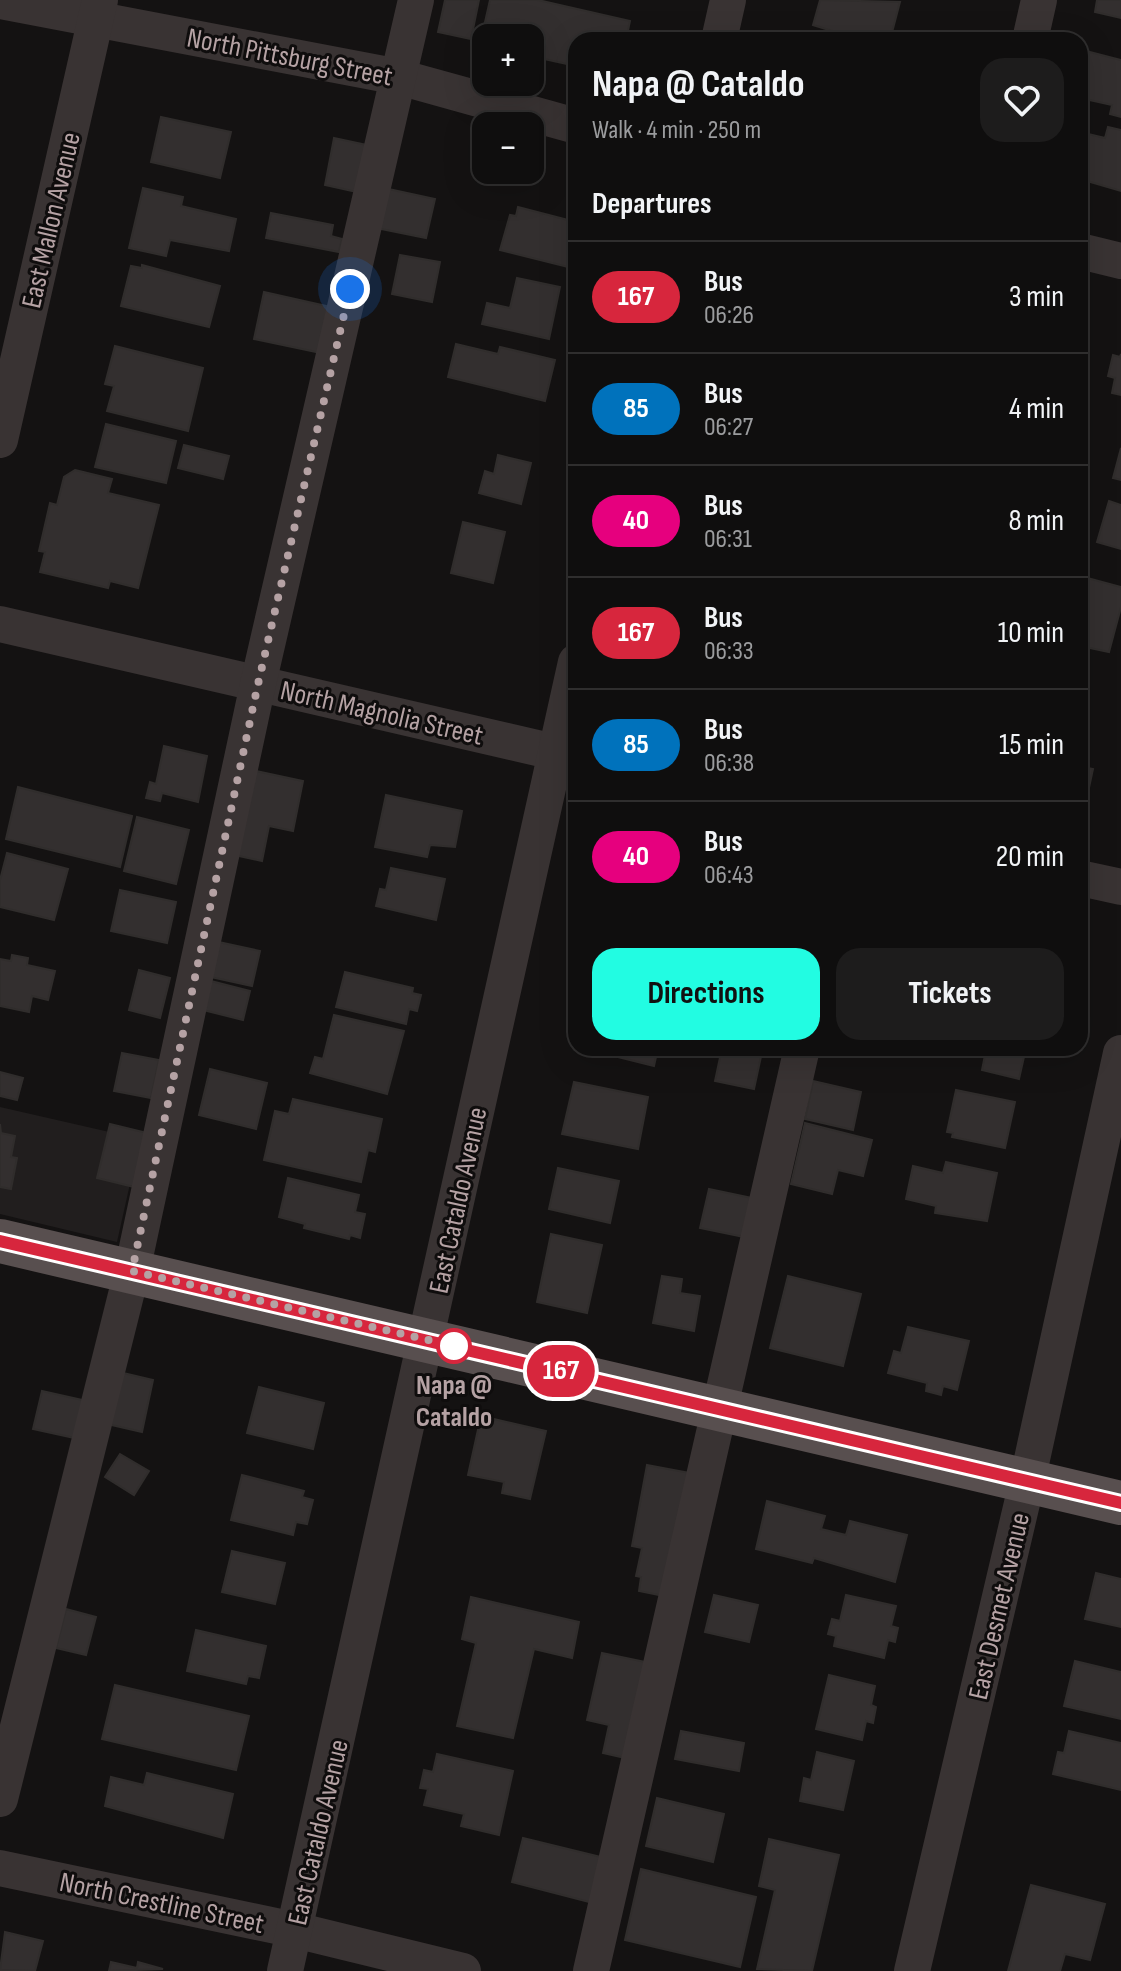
<!DOCTYPE html>
<meta charset="utf-8">
<style>
:root{--surface:#0f0e0e;--page:#1d1c1c;--text:#f1f3f6;--muted:#9b9c9e;--line:#2f2e2e;--accent:#22fce2}
body{margin:0;font-family:"Sofia Sans Condensed",sans-serif;background:var(--page);color:var(--text);height:100vh;display:flex;flex-direction:column;font-size:30px;white-space:nowrap}
*{box-sizing:border-box;margin:0}
p{font-size:26px;color:var(--muted)}
.icon{flex:none;width:44px;height:44px;fill:none;stroke:currentColor;stroke-width:2;stroke-linecap:round;stroke-linejoin:round}
.map{position:relative;flex:1;overflow:hidden}
.panel{position:absolute;left:568px;top:32px;width:520px;height:1024px;display:flex;flex-direction:column;background:var(--surface);border-radius:24px;box-shadow:0 8px 32px #0002,0 0 0 2px var(--line)}
.panel>*{flex:none}
.badge{padding:0 16px;border-radius:26px;font-size:28px;line-height:52px}
.tools{position:absolute;left:472px;top:24px;display:grid;gap:16px}
.tools a{display:grid;place-items:center;width:72px;height:72px;border-radius:16px;background:var(--surface);box-shadow:0 8px 32px #0002,0 0 0 2px var(--line);font-size:40px}
.you{position:absolute;width:40px;height:40px;margin:-20px;border:6px solid #fff;border-radius:50%;background:#1a73e8;box-shadow:0 0 0 12px #1a73e833}
.map>.badge{position:absolute;translate:-50% -50%;box-shadow:0 0 0 4px #fff}
h2{padding:0 24px;font-size:30px;line-height:72px}
.round{display:grid;place-items:center;flex:none;width:84px;height:84px;border-radius:24px;background:var(--page)}
.head{display:flex;align-items:center;justify-content:space-between;height:136px;padding:0 24px}
h1{font-size:38px;font-weight:700;line-height:60px}
.action{display:flex;gap:16px;margin-top:auto;padding:16px 24px}
.action a{flex:1;height:92px;border-radius:24px;background:var(--accent);color:#111;font-size:32px;font-weight:700;line-height:92px;text-align:center}
.action a+a{background:var(--page);color:var(--text)}
ul{padding:0;list-style:none}
li{display:flex;align-items:center;gap:24px;height:112px;padding:0 24px;border-top:2px solid var(--line)}
li div{flex:1}
li b{display:block;font-size:30px}
li em{font-style:normal}
li .badge{min-width:88px;font-weight:700;text-align:center}
.map>svg:first-child{display:block}
.built{fill:#211e1e}
.building{fill:#332f2f;stroke:#302d2c;stroke-width:2}
.lines{fill:none;stroke-linecap:round;stroke-linejoin:round}
.minor{stroke:#393333;stroke-width:36}
.major{stroke:#584f4f;stroke-width:44}
.line-casing{stroke:#fff;stroke-width:18}
.line{stroke:#d7263d;stroke-width:12}
.walk{stroke:#b5a2a4;stroke-width:8;stroke-dasharray:0 14.4}
.stop-dot{fill:#fff;stroke:#d7263d;stroke-width:4}
.labels{text-anchor:middle;stroke-width:6;stroke-linejoin:round;paint-order:stroke}
.street-label{font-size:28px;fill:#b5a2a4;stroke:#0f0d0d}
.stop-label{font-size:28px;font-weight:bold;fill:#b5a2a4;stroke:#0f0d0d}
</style>
<div class="map">
<svg width="1121" height="1971" viewBox="0 0 1121 1971">
<rect width="100%" height="100%" fill="#141212"/>
<polygon class="built" points="0,1107 140,1139 117,1242 0,1214"/>
<g class="building">
<polygon points="445,0 479,0 471,39 438,32"/>
<polygon points="490,0 538,0 630,21 626,40 576,40 576,66 530,56 530,38 486,38 486,46 480,44"/>
<polygon points="820,0 900,2 890,40 861,40 813,25"/>
<polygon points="1097,0 1121,0 1121,18 1095,12"/>
<polygon points="1086,51 1121,60 1121,117 1110,114 1112,105 1080,98 1080,74"/>
<polygon points="161,117 231,132 220,178 151,162"/>
<polygon points="1108,127 1121,130 1121,191 1080,179 1080,132 1105,138"/>
<polygon points="334,138 367,145 357,192 325,185"/>
<polygon points="143,188 183,197 181,206 236,219 229,251 170,240 166,256 129,248"/>
<polygon points="384,188 435,199 426,238 376,228"/>
<polygon points="518,207 576,222 576,269 500,250 510,215 516,216"/>
<polygon points="271,213 333,225 331,236 342,239 339,252 266,238"/>
<polygon points="400,255 440,262 432,302 392,294"/>
<polygon points="142,265 220,286 209,327 121,306 131,266 142,268"/>
<polygon points="517,278 560,287 549,339 482,324 487,303 510,308"/>
<polygon points="264,292 331,307 321,353 254,339"/>
<polygon points="456,344 498,354 500,347 555,360 545,401 448,377"/>
<polygon points="115,346 203,368 188,431 107,411 114,386 105,384"/>
<polygon points="1121,354 1121,395 1112,393 1115,378 1108,376 1113,355 1120,357"/>
<polygon points="106,424 176,441 166,483 95,467"/>
<polygon points="184,445 229,456 223,479 178,468"/>
<polygon points="1121,448 1121,480 1113,478"/>
<polygon points="498,455 531,463 521,504 479,493 485,471 494,474"/>
<polygon points="75,470 112,479 108,493 159,505 138,588 110,581 108,588 40,572 45,552 39,551 50,503 57,505 64,477"/>
<polygon points="1109,501 1121,505 1121,549 1097,542"/>
<polygon points="463,522 505,532 493,583 451,573"/>
<polygon points="1080,576 1121,587 1121,607 1109,652 1080,646"/>
<polygon points="164,746 207,756 198,802 162,793 160,801 146,798 150,782 156,784"/>
<polygon points="1080,754 1086,756 1083,767 1093,769 1086,802 1080,800"/>
<polygon points="251,770 303,781 293,831 269,826 262,861 234,855"/>
<polygon points="18,787 132,816 120,867 6,839"/>
<polygon points="386,795 462,811 455,847 430,845 427,857 375,847"/>
<polygon points="137,817 189,830 176,884 124,871"/>
<polygon points="7,853 68,869 54,920 0,907 0,880"/>
<polygon points="391,868 445,879 436,920 376,906 380,889 386,890"/>
<polygon points="120,890 176,902 167,943 111,931"/>
<polygon points="214,941 260,951 252,986 206,976"/>
<polygon points="12,955 28,958 27,965 55,971 48,1000 32,996 29,1012 0,1006 0,959 11,961"/>
<polygon points="139,970 170,978 160,1018 129,1010"/>
<polygon points="345,972 413,988 412,993 421,995 417,1011 409,1009 406,1024 336,1007"/>
<polygon points="207,980 250,991 243,1020 199,1009"/>
<polygon points="334,1015 404,1031 387,1094 310,1073 315,1057 323,1059"/>
<polygon points="582,1048 658,1048 654,1066"/>
<polygon points="722,1048 762,1052 754,1089 715,1081"/>
<polygon points="1026,1048 1019,1079 982,1070 986,1050 979,1048"/>
<polygon points="122,1053 159,1060 151,1098 114,1091"/>
<polygon points="210,1069 267,1083 256,1129 199,1115"/>
<polygon points="0,1072 23,1078 17,1100 0,1096"/>
<polygon points="813,1081 861,1092 853,1130 805,1119"/>
<polygon points="574,1082 648,1097 638,1149 562,1134"/>
<polygon points="956,1090 1015,1102 1005,1148 952,1137 953,1133 947,1132"/>
<polygon points="293,1099 382,1119 375,1152 368,1150 361,1182 264,1160 275,1111 289,1114"/>
<polygon points="805,1123 872,1140 863,1176 838,1170 832,1194 791,1184"/>
<polygon points="0,1124 1,1133 15,1136 11,1157 17,1158 11,1189 0,1187"/>
<polygon points="110,1124 147,1133 134,1187 97,1178"/>
<polygon points="946,1162 997,1173 987,1221 935,1213 936,1206 906,1199 913,1166 943,1173"/>
<polygon points="558,1168 619,1181 610,1223 549,1209"/>
<polygon points="288,1178 359,1195 355,1212 365,1214 360,1238 350,1235 349,1239 304,1228 305,1224 279,1217"/>
<polygon points="709,1189 757,1199 749,1238 700,1228"/>
<polygon points="551,1234 602,1245 587,1313 537,1302"/>
<polygon points="662,1276 682,1279 680,1293 700,1296 694,1331 653,1323"/>
<polygon points="788,1276 861,1294 843,1366 770,1348"/>
<polygon points="908,1327 969,1341 957,1390 943,1386 941,1395 926,1391 927,1383 888,1373 894,1351 901,1353"/>
<polygon points="119,1372 153,1380 142,1432 107,1424"/>
<polygon points="259,1387 324,1403 313,1449 247,1433"/>
<polygon points="42,1391 87,1401 79,1439 33,1429"/>
<polygon points="481,1416 546,1431 530,1499 502,1493 504,1482 468,1475"/>
<polygon points="120,1454 149,1471 134,1495 105,1477"/>
<polygon points="647,1465 690,1473 669,1597 639,1591 641,1577 636,1576 642,1548 632,1546"/>
<polygon points="242,1475 304,1491 302,1497 313,1500 307,1524 296,1522 293,1535 231,1520"/>
<polygon points="767,1501 825,1516 821,1529 846,1535 850,1521 907,1535 895,1582 814,1558 812,1563 756,1549"/>
<polygon points="232,1551 285,1563 275,1604 222,1592"/>
<polygon points="1096,1573 1121,1579 1121,1627 1085,1619"/>
<polygon points="714,1595 758,1605 749,1642 705,1632"/>
<polygon points="846,1595 896,1606 891,1626 898,1628 895,1642 888,1640 884,1658 834,1646 836,1636 828,1634 832,1619 840,1621"/>
<polygon points="471,1597 579,1622 572,1658 534,1649 513,1738 457,1726 476,1643 462,1639"/>
<polygon points="66,1609 96,1617 86,1655 56,1648"/>
<polygon points="196,1630 266,1646 259,1678 248,1676 246,1684 187,1671"/>
<polygon points="602,1653 655,1664 634,1760 603,1753 609,1725 587,1720"/>
<polygon points="1075,1661 1121,1672 1121,1719 1064,1706"/>
<polygon points="829,1675 875,1686 871,1705 876,1707 873,1723 866,1721 862,1740 816,1729"/>
<polygon points="115,1685 249,1716 236,1770 102,1739"/>
<polygon points="681,1731 744,1743 739,1771 675,1759"/>
<polygon points="1069,1731 1121,1743 1121,1790 1053,1774 1058,1752 1064,1753"/>
<polygon points="817,1752 854,1761 843,1810 800,1801 804,1778 811,1780"/>
<polygon points="437,1754 513,1771 499,1835 461,1826 464,1814 424,1805 428,1789 420,1788 424,1770 433,1772"/>
<polygon points="147,1773 233,1794 223,1838 105,1806 111,1777 144,1785"/>
<polygon points="657,1798 724,1814 713,1862 646,1846"/>
<polygon points="523,1838 609,1859 597,1904 512,1882"/>
<polygon points="769,1839 839,1855 812,1971 757,1969 775,1890 759,1886"/>
<polygon points="641,1869 756,1897 740,1967 625,1940"/>
<polygon points="1031,1885 1105,1904 1090,1960 1065,1954 1060,1971 1008,1971"/>
<polygon points="5,1932 43,1941 35,1971 0,1970"/>
<polygon points="111,1962 137,1968 138,1962 163,1969 109,1971"/>
</g>
<g class="lines">
<g class="minor">
<polyline points="0,1 399,77 576,126"/>
<polyline points="719,40 728,0"/>
<polyline points="1030,40 1039,0"/>
<polyline points="1080,251 1121,261"/>
<polyline points="0,440 100,0"/>
<polyline points="0,624 576,757"/>
<polyline points="1080,878 1121,887"/>
<polyline points="0,1799 132,1271 258,684 416,0"/>
<polyline points="0,1868 295,1930 463,1971"/>
<polyline points="285,1971 576,662"/>
<polyline points="591,1971 802,1048"/>
<polyline points="912,1971 1027,1482 1121,1053"/>
</g>
<polyline class="major" points="0,1241 1121,1503"/>
</g>
<g class="lines">
<defs>
<polyline id="line" points="0,1241 1121,1503"/>
</defs>
<use href="#line" class="line-casing"/>
<use href="#line" class="line"/>
<polyline class="walk" points="350,289 258,684 132,1271 454,1346"/>
</g>
<circle class="stop-dot" cx="454" cy="1346" r="16"/>
<g class="labels">
<g class="street-label">
<text transform="translate(290 56) rotate(11)" y="10">North Pittsburg Street</text>
<text transform="translate(50 220) rotate(-77)" y="10">East Mallon Avenue</text>
<text transform="translate(382 712) rotate(13)" y="10">North Magnolia Street</text>
<text transform="translate(457 1200) rotate(-78)" y="10">East Cataldo Avenue</text>
<text transform="translate(998 1606) rotate(-77)" y="10">East Desmet Avenue</text>
<text transform="translate(317 1832) rotate(-77)" y="10">East Cataldo Avenue</text>
<text transform="translate(162 1902) rotate(12)" y="10">North Crestline Street</text>
</g>
<g class="stop-label">
<text x="454" y="1394">Napa @<tspan x="454" dy="32">Cataldo</tspan></text>
</g>
</g>
</svg>
<div class="tools">
<a>+</a>
<a>−</a>
</div>
<div class="you" style="left:350px;top:289px"></div>
<b class="badge" style="left:561px;top:1371px;background:#d7263d;color:#fff">167</b>
<section class="panel">
<div class="head"><div><h1>Napa @ Cataldo</h1><p>Walk · 4 min · 250 m</p></div><a class="round"><svg class="icon" aria-label="heart" viewBox="0 0 24 24"><path d="M12 20l-8-8c-3-5 5-10 8-4 3-6 11-1 8 4z"/></svg></a></div>
<h2>Departures</h2>
<ul>
<li><span class="badge" style="background:#d7263d;color:#fff">167</span><div><b>Bus</b><p>06:26</p></div><em>3 min</em></li>
<li><span class="badge" style="background:#0072bc;color:#fff">85</span><div><b>Bus</b><p>06:27</p></div><em>4 min</em></li>
<li><span class="badge" style="background:#e6007e;color:#fff">40</span><div><b>Bus</b><p>06:31</p></div><em>8 min</em></li>
<li><span class="badge" style="background:#d7263d;color:#fff">167</span><div><b>Bus</b><p>06:33</p></div><em>10 min</em></li>
<li><span class="badge" style="background:#0072bc;color:#fff">85</span><div><b>Bus</b><p>06:38</p></div><em>15 min</em></li>
<li><span class="badge" style="background:#e6007e;color:#fff">40</span><div><b>Bus</b><p>06:43</p></div><em>20 min</em></li>
</ul>
<div class="action"><a>Directions</a><a>Tickets</a></div>
</section>
</div>
